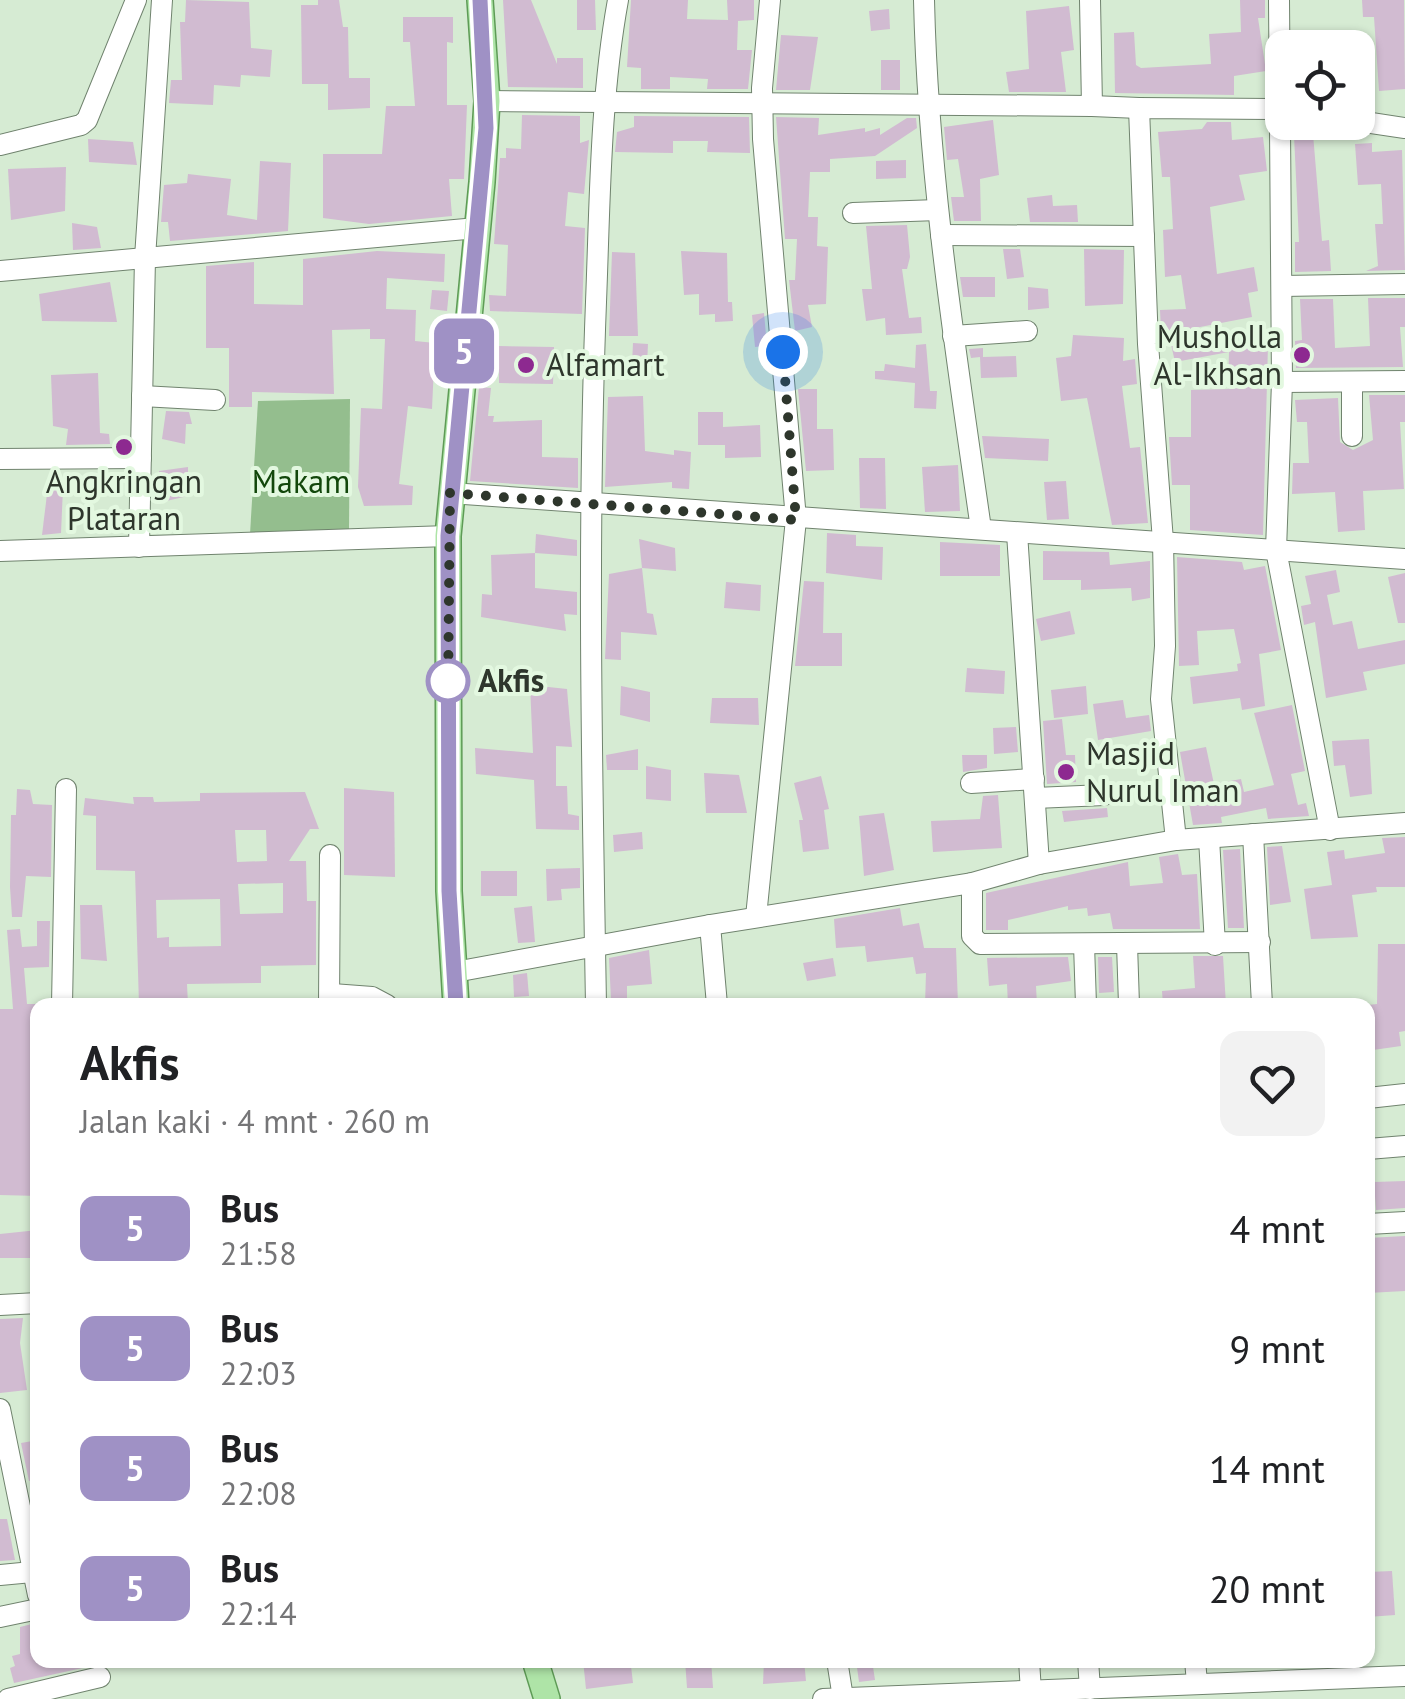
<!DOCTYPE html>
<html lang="id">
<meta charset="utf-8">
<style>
:root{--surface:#fff;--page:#f2f2f2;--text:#202124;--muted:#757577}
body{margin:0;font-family:"PT Sans",sans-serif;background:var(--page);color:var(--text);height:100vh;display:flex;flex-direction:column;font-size:38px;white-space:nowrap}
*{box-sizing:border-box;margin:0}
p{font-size:32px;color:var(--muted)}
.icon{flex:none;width:55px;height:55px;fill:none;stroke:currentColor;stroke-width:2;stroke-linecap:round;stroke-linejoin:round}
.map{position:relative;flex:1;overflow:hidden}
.side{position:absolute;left:30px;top:998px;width:1345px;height:670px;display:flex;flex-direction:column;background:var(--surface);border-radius:20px;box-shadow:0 2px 8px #0004}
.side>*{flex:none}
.badge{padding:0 20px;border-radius:15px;font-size:35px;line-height:65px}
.fabs{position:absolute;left:1265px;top:30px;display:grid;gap:20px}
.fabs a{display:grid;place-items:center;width:110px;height:110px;border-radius:20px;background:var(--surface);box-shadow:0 2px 8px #0004;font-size:50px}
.you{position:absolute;width:50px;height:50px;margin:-25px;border:8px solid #fff;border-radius:50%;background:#1a73e8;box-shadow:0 0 0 15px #1a73e833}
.map>.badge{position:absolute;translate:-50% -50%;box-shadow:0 0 0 5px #fff}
.round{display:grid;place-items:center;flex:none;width:105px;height:105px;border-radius:20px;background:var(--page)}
.headline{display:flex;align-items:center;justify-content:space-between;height:170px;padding:0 50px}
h1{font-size:48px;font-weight:700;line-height:75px}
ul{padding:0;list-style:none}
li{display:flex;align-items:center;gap:30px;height:120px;padding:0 50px}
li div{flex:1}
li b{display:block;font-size:38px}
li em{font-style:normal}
li .badge{min-width:110px;font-weight:700;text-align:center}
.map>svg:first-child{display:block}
.green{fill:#94be8e}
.building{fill:#d1bbd1;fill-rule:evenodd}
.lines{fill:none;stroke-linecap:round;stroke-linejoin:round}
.minor-casing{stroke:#70836e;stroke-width:22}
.major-casing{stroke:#5e9b56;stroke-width:28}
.minor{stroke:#fff;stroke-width:20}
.major{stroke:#aee4a7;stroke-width:25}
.line-casing{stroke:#fff;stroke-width:22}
.line{stroke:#9f91c5;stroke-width:15}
.walk{stroke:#2e362c;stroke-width:10;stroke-dasharray:0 18}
.poi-dot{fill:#8d2990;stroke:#e3f8e0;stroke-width:4}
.stop-dot{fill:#fff;stroke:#9f91c5;stroke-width:5}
.labels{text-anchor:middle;stroke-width:8;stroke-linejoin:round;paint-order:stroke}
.poi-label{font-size:32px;fill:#2e362c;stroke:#e3f8e0;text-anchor:start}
.park-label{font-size:32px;fill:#12470b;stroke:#e3f8e0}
.stop-label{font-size:32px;font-weight:bold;fill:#2e362c;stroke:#e3f8e0;text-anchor:start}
</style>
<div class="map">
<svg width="1405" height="1699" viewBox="0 0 1405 1699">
<rect width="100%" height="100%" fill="#d6ebd3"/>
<polygon class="green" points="350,399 349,529 250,534 258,401"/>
<g class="building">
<polygon points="186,0 249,2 251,48 272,50 270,77 241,75 240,87 214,85 213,105 169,103 171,80 182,80 180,22 185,22"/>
<polygon points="318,0 339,0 343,27 348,27 349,78 370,78 370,108 328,110 328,84 302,84 301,5 318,5"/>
<polygon points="503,0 531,0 557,64 557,58 583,58 583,88 508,87"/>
<polygon points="577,0 595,0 596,30 577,30"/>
<polygon points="631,0 688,0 687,19 728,20 727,0 754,0 754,20 738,21 737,50 752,50 748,89 707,89 708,79 670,77 670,89 641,89 641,68 627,67"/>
<polygon points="1240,0 1265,0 1265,18 1258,18 1266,71 1234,76 1234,95 1115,93 1114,33 1134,32 1136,65 1141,68 1211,64 1209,34 1241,32"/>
<polygon points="1362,0 1404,0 1405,89 1379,91 1374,17 1363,17"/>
<polygon points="1069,6 1074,50 1061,52 1066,92 1009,92 1006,72 1029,69 1026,11"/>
<polygon points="889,9 890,29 871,31 869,11"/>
<polygon points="403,17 453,17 453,43 447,42 447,105 467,105 464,179 449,179 452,216 369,224 323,218 323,154 382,154 386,106 415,106 410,42 403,42"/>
<polygon points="781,35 818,37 810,90 776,90"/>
<rect x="881" y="60" width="19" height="30"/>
<polygon points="522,115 580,116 580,143 589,140 584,194 568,192 565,226 585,228 582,314 490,311 489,295 506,296 508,245 494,244 500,158 506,158 506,148 521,149"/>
<polygon points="634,116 749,117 750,153 707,152 708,141 673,141 673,153 615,152 617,132 634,127"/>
<polygon points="776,117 819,118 818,135 865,128 865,132 880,128 880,135 907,118 916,118 917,128 875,156 830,159 830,172 810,172 808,217 818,217 817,246 828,247 826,304 808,305 812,327 795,331 789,280 795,280 797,239 785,239"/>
<polygon points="993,120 999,175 980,179 981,221 954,221 951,197 964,197 958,159 947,160 944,127"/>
<polygon points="1207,122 1231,122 1232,140 1263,137 1267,171 1239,175 1245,200 1210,207 1217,274 1254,267 1258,291 1248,293 1252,317 1169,333 1161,330 1160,310 1186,309 1181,275 1165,277 1163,230 1173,229 1170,177 1162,177 1158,132 1202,129"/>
<polygon points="1313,134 1322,241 1329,240 1331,271 1295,272 1295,242 1299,242 1294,135"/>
<polygon points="88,139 133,142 137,165 89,162"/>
<polygon points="1372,143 1372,152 1402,150 1405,270 1366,271 1378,266 1375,224 1383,224 1381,184 1358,185 1355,144"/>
<polygon points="906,160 906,178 876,179 876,161"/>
<polygon points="260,161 291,163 288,231 170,241 168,222 161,222 164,185 187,183 188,174 231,179 227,215 257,220"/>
<polygon points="66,167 65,211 11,220 8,169"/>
<polygon points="1052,195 1053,206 1077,205 1078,222 1030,222 1027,198"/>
<polygon points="72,223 97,227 101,248 73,250"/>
<polygon points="907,225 910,257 907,269 902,269 909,318 921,317 922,333 886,335 885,318 866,321 862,289 872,289 866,226"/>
<polygon points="1003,249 1020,249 1024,277 1007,279"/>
<polygon points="1084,249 1124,250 1123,304 1085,306"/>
<polygon points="377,251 445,254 444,282 387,278 386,309 416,310 415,341 435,343 432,409 408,406 399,484 413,486 412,505 364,506 358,487 361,408 382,409 385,339 370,339 370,329 332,330 334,394 252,392 252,407 229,407 229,348 206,348 206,266 254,262 254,304 303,305 303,259"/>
<polygon points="681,251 727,253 728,302 732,302 733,321 715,322 715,314 699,315 699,294 684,295"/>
<polygon points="612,252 635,253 638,336 609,336"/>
<polygon points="960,277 995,277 995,297 963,297"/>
<polygon points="110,282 117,322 42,321 39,294"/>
<polygon points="1028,287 1048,289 1049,308 1028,310"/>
<polygon points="432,290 449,291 447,311 430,309"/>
<polygon points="1368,298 1405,298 1405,327 1400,327 1403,367 1296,368 1295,341 1302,340 1300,299 1333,299 1335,348 1370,346"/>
<polygon points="764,313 767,346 755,347 752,315"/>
<polygon points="1073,335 1124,338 1123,361 1135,359 1137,384 1122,386 1130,448 1140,447 1148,523 1112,525 1087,398 1061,401 1056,358 1071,356"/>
<polygon points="633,343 648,344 647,365 632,365"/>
<polygon points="926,344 930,391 937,391 936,409 914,408 915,383 875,379 875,371 884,371 885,364 915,368 916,345"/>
<polygon points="1171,344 1268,344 1263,535 1190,530 1190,485 1172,485 1169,437 1191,437 1191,390 1228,389 1229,352 1175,362"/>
<polygon points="499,346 554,347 553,384 499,383"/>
<polygon points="983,348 983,357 1016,356 1017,377 981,378 980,357 971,358 969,349"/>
<polygon points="98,373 100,433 109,434 110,444 66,445 68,429 53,426 51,375"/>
<polygon points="479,387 491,388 488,416 494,416 493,422 542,420 542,457 578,458 578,488 470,481"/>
<polygon points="798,389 817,389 817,429 833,429 834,470 806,471"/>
<polygon points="1369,395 1405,395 1405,422 1400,422 1404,489 1363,491 1365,530 1338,532 1335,492 1292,494 1293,463 1309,463 1307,422 1297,422 1295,400 1338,398 1340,442 1353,450 1373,440"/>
<polygon points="643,396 645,451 674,455 674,450 691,452 689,489 672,488 672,482 605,487 608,397"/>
<polygon points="166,411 189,412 192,424 186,424 185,444 162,439"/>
<polygon points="698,412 723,412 723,427 760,425 761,457 725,458 725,445 698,445"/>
<polygon points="982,436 1049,439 1048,461 985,458"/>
<polygon points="859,458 885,458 886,509 860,508"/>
<polygon points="958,465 960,511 925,512 922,467"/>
<polygon points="188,467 188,496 162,502 159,471"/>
<polygon points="1066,481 1069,519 1047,520 1044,482"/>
<polygon points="48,486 63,488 61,533 42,535"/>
<polygon points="827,533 856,535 856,546 883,547 882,580 826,573"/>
<polygon points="536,534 577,540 577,556 535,553"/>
<polygon points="639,539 675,548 676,571 642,568"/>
<polygon points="940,542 1000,545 1000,576 940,576"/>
<polygon points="1043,551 1109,552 1110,565 1150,561 1150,598 1132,601 1131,588 1081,590 1081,580 1043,580"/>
<polygon points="535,553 535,588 577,592 577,615 564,614 566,631 481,617 482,594 492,595 491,555"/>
<polygon points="1177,557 1242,562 1244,570 1265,566 1281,650 1259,654 1265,706 1242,710 1240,698 1193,704 1190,677 1238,671 1237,664 1241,663 1234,629 1197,631 1199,665 1179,666"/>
<polygon points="642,568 647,613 653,614 657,635 621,632 621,660 605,659 609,574"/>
<polygon points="1336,570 1340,592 1327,595 1333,625 1352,621 1358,649 1405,640 1405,664 1363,672 1367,690 1326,698 1315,622 1304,625 1301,606 1311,604 1305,576"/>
<polygon points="1405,573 1405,623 1398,623 1388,577"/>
<polygon points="804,581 824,582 823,633 842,633 842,666 795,666"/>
<polygon points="726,582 761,585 760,611 724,608"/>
<polygon points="1070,611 1075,634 1041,641 1036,619"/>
<polygon points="967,668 1005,671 1004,694 965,692"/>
<polygon points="530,685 567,689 572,747 556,746 556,786 567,786 568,814 579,816 579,830 536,829 534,780 476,774 475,748 533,753"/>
<polygon points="621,686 650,692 650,722 620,715"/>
<polygon points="1086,686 1088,714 1054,718 1051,690"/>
<polygon points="712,698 758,698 759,725 710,723"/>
<polygon points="1123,700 1126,718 1149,715 1151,731 1098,740 1093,704"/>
<polygon points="1292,705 1305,771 1291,774 1298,805 1306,803 1309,816 1268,819 1266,808 1221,817 1222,823 1193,825 1180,752 1206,747 1214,784 1241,779 1244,792 1274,785 1254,713"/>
<polygon points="1062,719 1066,755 1075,755 1076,782 1047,784 1043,721"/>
<polygon points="1016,727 1018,752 994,754 993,728"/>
<polygon points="1369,739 1372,794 1350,797 1345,765 1334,766 1332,741"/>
<polygon points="638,749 638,770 607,770 606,755"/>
<polygon points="962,755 987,755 987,768 963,772"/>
<polygon points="646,766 671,770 671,801 646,799"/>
<polygon points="704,773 739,775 747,813 706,813"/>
<polygon points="821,776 829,809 824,810 829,849 803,852 799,820 803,820 794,783"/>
<polygon points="344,788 394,792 395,877 344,875"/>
<polygon points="17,789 30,790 33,804 52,805 51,877 26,876 22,917 12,917 10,887 11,815 16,815"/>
<path d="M305,792L319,829H310L289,861H306L307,901H316V965L261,966V983L187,984L188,1005H139L135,871L96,870V816L83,815L85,798L134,804L133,797H153L154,802L200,801V793ZM235,830H266L267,861L237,862ZM283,883V913L240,914L238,884ZM220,899L221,946L169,947V937L157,938L156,900Z"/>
<polygon points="998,795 1002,848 933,852 931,821 980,819 983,796"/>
<polygon points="1107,808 1108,817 1064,822 1062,811"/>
<polygon points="884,813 894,870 864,876 859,816"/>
<polygon points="642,832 643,849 614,852 613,835"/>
<polygon points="1405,837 1405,887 1376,887 1377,892 1352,895 1358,937 1311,939 1304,889 1332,885 1327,852 1344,850 1345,859 1385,853 1382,838"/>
<polygon points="1282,846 1291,902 1270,905 1267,847"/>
<polygon points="1240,849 1244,928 1228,928 1223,850"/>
<polygon points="1178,854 1182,875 1197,874 1200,929 1113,929 1110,913 1088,916 1087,908 1068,910 1068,906 1008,920 1008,930 986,930 986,893 1128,862 1130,886 1163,883 1159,857"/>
<polygon points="580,868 580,888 561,889 562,900 547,901 546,869"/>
<rect x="481" y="871" width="36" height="25"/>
<polygon points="80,905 102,905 107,961 81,959"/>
<polygon points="532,906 535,942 518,943 514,908"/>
<polygon points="900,908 903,926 919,923 924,948 956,948 958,1005 925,1005 926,973 916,974 913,957 867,962 865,946 836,948 834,919"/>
<polygon points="37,921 50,921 49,967 24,968 27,1004 38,1004 38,1196 0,1195 0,1009 13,1009 7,930 20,929 22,947 37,946"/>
<polygon points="1378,944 1405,944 1405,1031 1399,1032 1401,1046 1373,1050 1368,1005 1377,1004"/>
<polygon points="649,950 652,984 627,986 627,999 611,1000 609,958"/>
<polygon points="1193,956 1223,956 1226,1005 1163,1005 1162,991 1195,988"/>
<polygon points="1068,957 1071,981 1036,986 1037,1005 1008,1005 1007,984 989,986 987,958"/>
<polygon points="1098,957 1112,957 1114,992 1099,993"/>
<polygon points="833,958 836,976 807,981 803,963"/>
<polygon points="527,973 529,996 514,997 513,975"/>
<polygon points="1405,1181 1405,1208 1376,1210 1374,1182"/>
<polygon points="38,1230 38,1258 0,1258 0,1234"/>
<polygon points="1405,1236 1405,1291 1368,1293 1368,1238"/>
<polygon points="23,1318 20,1343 27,1390 0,1393 0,1319"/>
<polygon points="38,1440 38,1480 29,1481 21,1443"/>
<polygon points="0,1519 7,1519 15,1560 0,1561"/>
<polygon points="1392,1571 1395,1615 1368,1617 1368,1572"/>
<polygon points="32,1624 38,1630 38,1660 100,1660 101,1664 14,1683 10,1668 15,1666 12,1656 20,1654 20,1627"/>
<polygon points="583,1660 608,1660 609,1668 631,1666 633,1683 586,1689"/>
<polygon points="685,1660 711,1660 713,1688 687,1688"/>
<polygon points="764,1660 804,1660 806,1681 763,1684"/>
<polygon points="856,1660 872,1660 875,1680 859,1682"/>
</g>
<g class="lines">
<defs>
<g id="minor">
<path d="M924,0C928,178 956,353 981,529"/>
<polyline points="1279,0 1282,382 1276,550 1330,830"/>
<polyline points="487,101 1092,106 1090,0"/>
<polyline points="1092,106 1139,108"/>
<polyline points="1358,121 1405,128"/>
<polyline points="0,145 81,125 87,120 136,0"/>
<polyline points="853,213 938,210"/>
<polyline points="941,235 1144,236"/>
<polyline points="0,271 477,228"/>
<polyline points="1282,286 1405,284"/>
<polyline points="953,336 1027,331"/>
<polyline points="1282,382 1405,381"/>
<polyline points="1352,382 1352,436"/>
<polyline points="142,396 215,400"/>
<polyline points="0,459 141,458"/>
<polyline points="450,493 1405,559"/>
<polyline points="1017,533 1039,864"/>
<polyline points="139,547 145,258 162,0"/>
<polyline points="0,551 448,536"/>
<polyline points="971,783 1034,779"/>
<polyline points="1035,798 1104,795"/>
<polyline points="1253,834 1262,1005"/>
<polyline points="1209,838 1215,945"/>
<polyline points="1176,840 1161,699 1165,646 1163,541 1148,344 1139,108 1282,109"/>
<polyline points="972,883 972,936 980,944 1260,942"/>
<polyline points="756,917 796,519 763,139 762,88 770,0"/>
<polyline points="710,925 717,1005"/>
<polyline points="1084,944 1086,1005"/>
<polyline points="1127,944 1129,1005"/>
<polyline points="455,972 710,925 972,883 1039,864 1176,840 1405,823"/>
<polyline points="332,994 372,997 387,1005"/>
<polyline points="62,1005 66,789"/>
<polyline points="329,1005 330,855"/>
<path d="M596,1005C592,771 587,536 596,302C600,201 600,99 618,0"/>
<polyline points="1368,1098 1405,1094"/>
<polyline points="1368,1149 1405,1146"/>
<polyline points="1368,1224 1405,1222"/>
<polyline points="0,1305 38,1303"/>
<polyline points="0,1409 38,1595"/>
<polyline points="0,1575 32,1572"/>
<polyline points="0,1617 38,1609"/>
<polyline points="837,1660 843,1698"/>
<polyline points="1029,1660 1031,1692"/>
<polyline points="1088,1660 1090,1689"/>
<polyline points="1195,1660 1197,1683"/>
<polyline points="8,1699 100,1677"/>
<polyline points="823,1699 1405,1676"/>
</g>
<g id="major">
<polyline points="456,1005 449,891 448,536 482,182 487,101 480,0"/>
<polyline points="535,1660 547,1699"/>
</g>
</defs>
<use href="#minor" class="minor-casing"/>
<use href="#major" class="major-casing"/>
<use href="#minor" class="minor"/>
<use href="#major" class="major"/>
</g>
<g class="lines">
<defs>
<polyline id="line" points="456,1005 449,891 448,536 486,128 480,0"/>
</defs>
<use href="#line" class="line-casing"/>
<use href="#line" class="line"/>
<polyline class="walk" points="448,681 448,695 450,493 796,520 783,352"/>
</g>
<g class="poi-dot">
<circle cx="1302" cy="355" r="10"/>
<circle cx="526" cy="365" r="10"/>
<circle cx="124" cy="447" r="10"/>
<circle cx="1066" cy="772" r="10"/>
</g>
<circle class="stop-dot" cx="448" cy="681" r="20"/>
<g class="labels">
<g class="poi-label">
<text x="1282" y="348" text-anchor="end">Musholla<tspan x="1282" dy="37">Al-Ikhsan</tspan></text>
<text x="546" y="376">Alfamart</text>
<text x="124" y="493" text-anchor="middle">Angkringan<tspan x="124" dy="37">Plataran</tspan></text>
<text x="1086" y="765">Masjid<tspan x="1086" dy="37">Nurul Iman</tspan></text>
</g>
<g class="park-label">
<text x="301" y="493">Makam</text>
</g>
<g class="stop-label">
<text x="478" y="692">Akfis</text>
</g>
</g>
</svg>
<div class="fabs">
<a><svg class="icon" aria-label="locate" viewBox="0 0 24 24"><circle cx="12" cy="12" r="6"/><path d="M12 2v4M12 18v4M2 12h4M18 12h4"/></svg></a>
</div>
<div class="you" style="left:783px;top:352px"></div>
<b class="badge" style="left:464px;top:351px;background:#9f91c5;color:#fff">5</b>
<section class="side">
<div class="headline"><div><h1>Akfis</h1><p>Jalan kaki · 4 mnt · 260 m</p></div><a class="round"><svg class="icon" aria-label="heart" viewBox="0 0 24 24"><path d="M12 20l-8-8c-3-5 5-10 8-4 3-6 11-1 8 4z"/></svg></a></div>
<ul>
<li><span class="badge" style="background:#9f91c5;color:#fff">5</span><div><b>Bus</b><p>21:58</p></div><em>4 mnt</em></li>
<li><span class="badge" style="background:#9f91c5;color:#fff">5</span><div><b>Bus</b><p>22:03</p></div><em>9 mnt</em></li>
<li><span class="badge" style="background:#9f91c5;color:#fff">5</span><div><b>Bus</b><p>22:08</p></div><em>14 mnt</em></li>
<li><span class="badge" style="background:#9f91c5;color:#fff">5</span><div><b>Bus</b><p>22:14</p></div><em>20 mnt</em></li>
</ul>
</section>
</div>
